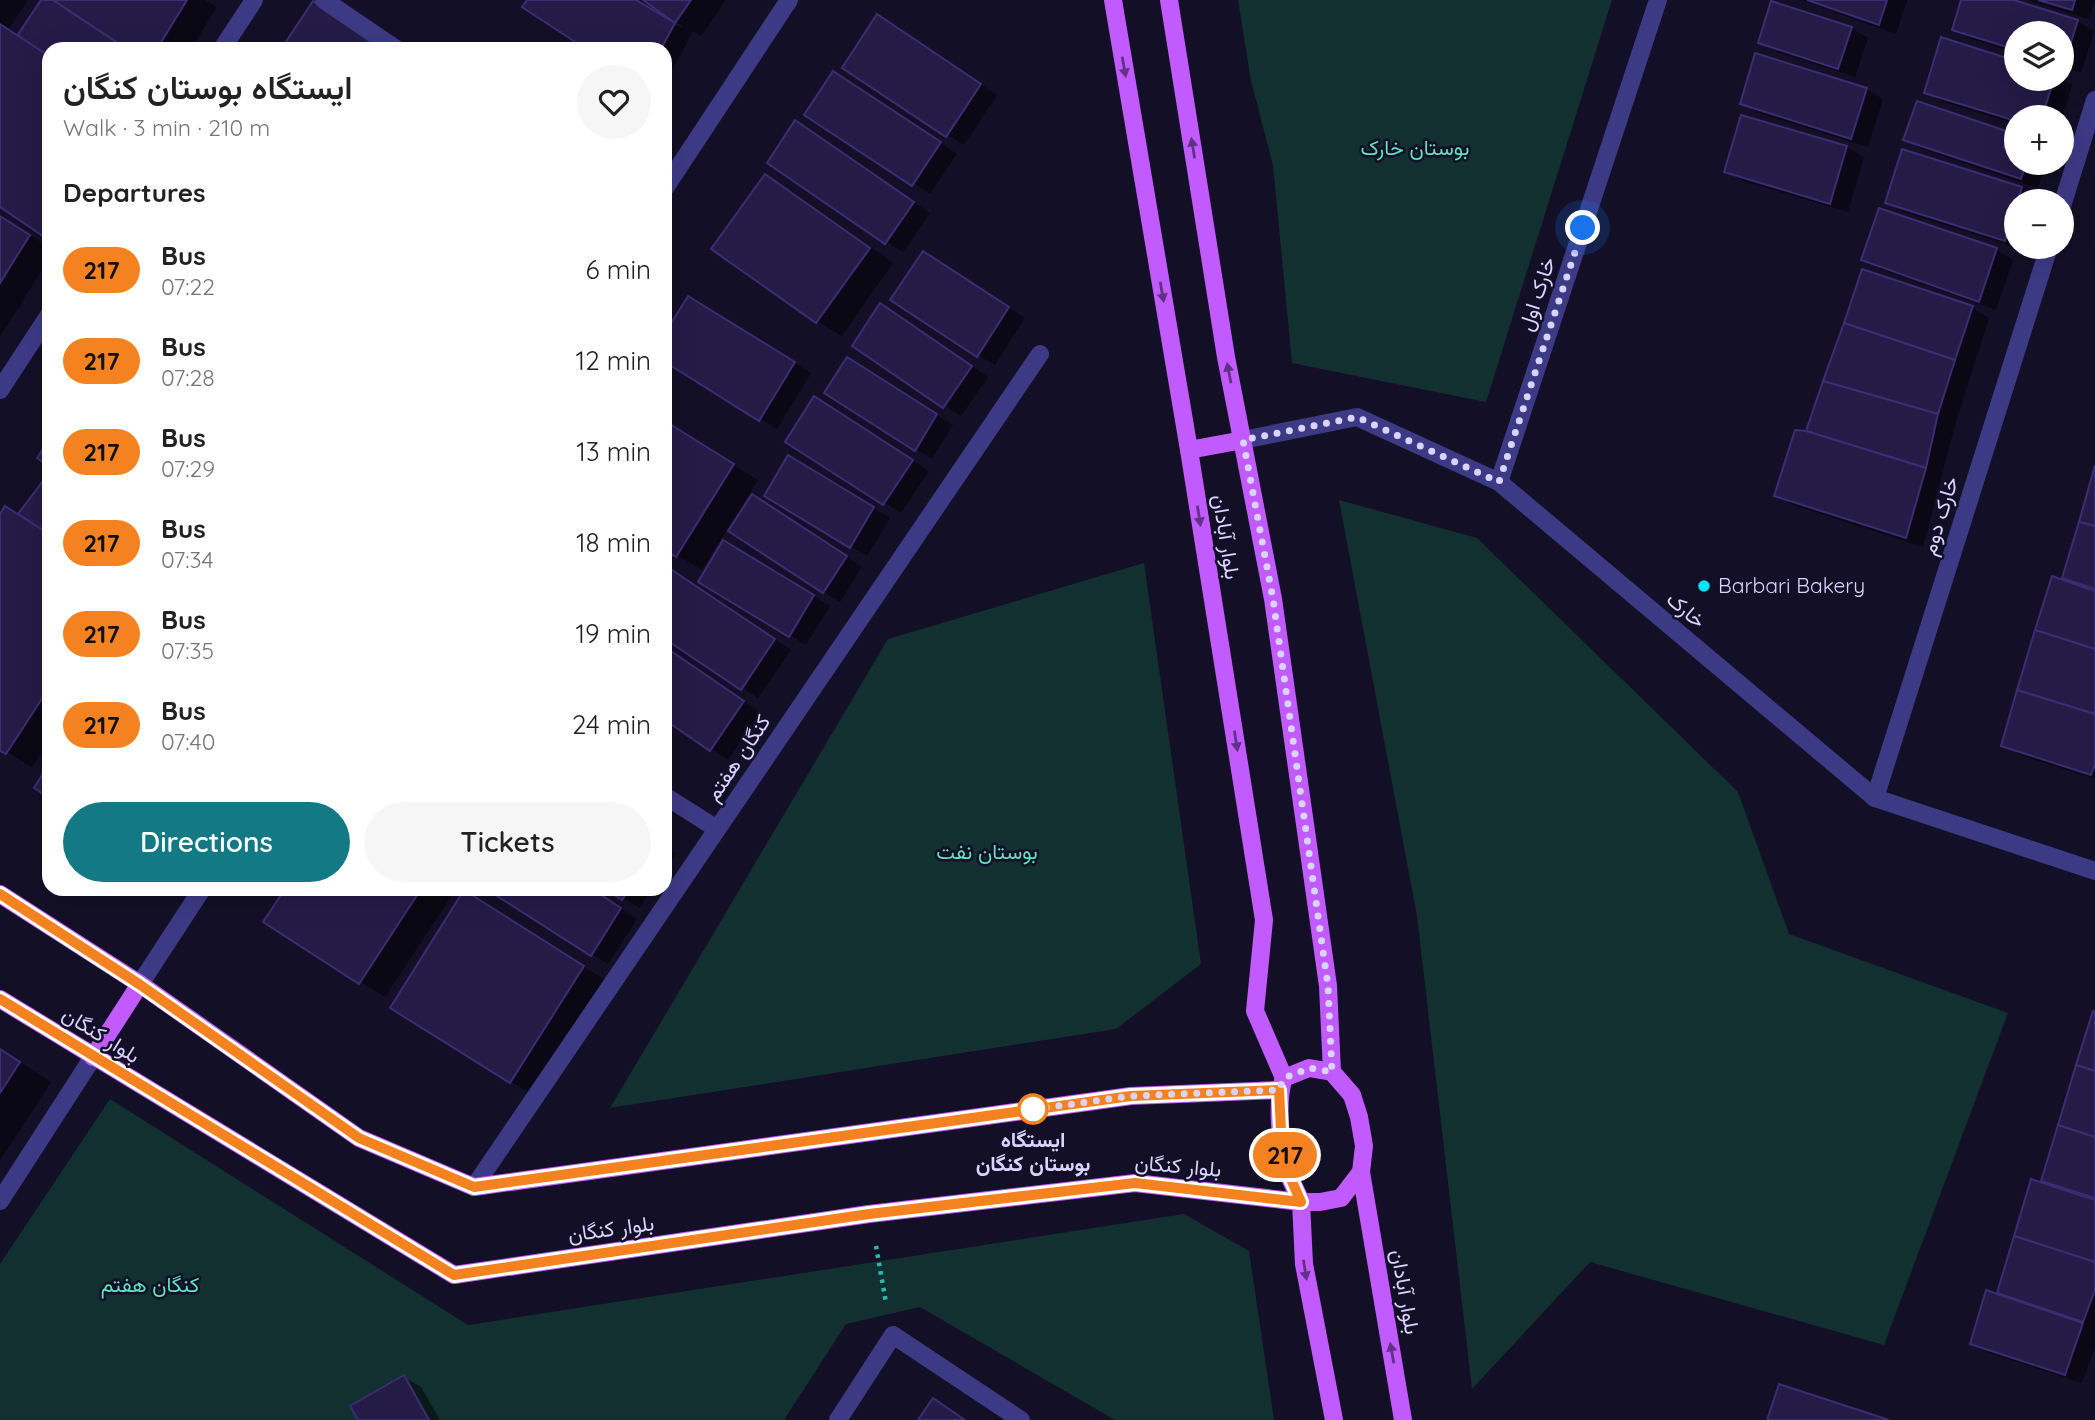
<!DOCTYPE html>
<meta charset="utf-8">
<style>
:root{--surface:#fff;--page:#f6f6f6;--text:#222;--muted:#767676;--accent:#137a85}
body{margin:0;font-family:Quicksand,Vazirmatn,sans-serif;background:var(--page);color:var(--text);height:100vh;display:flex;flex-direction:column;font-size:26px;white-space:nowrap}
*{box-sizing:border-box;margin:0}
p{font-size:23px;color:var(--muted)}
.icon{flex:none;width:38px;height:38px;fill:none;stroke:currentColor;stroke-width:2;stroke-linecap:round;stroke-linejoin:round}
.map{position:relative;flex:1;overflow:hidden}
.side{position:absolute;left:42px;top:42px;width:630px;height:854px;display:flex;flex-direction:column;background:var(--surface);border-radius:21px;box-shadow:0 7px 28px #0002}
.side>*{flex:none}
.badge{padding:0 14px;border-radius:23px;font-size:24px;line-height:46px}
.tools{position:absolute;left:2004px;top:21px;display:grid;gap:14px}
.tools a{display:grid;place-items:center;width:70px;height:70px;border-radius:50%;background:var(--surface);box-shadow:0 7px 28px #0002;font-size:35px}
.you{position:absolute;width:35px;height:35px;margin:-18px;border:5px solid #fff;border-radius:50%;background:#1a73e8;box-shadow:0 0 0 10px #1a73e833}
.map>.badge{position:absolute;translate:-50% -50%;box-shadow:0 0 0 4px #fff}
h2{padding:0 21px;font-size:26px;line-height:63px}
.round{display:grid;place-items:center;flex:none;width:74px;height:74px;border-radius:37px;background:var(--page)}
.overview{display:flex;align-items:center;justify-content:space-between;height:119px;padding:0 21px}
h1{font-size:33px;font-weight:600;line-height:52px}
.button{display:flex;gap:14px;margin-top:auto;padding:14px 21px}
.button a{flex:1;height:80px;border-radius:42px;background:var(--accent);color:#fff;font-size:28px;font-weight:600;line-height:80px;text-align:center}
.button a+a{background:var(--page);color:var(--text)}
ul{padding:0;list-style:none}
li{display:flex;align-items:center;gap:21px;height:91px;padding:0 21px}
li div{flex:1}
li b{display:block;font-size:26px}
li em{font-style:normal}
li .badge{min-width:77px;font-weight:700;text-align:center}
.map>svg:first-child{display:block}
.green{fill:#12302f}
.shadow{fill:#0007}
.building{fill:#241b47;stroke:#3b2d73;stroke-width:2}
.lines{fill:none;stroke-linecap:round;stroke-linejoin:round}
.path{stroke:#2fb8b0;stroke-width:4.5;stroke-dasharray:3.5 5;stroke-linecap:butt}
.minor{stroke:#3d3a85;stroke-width:18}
.major{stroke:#c25bff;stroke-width:18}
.oneway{fill:#623188}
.line-casing{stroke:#fff;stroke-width:16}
.line{stroke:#f58220;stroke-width:10}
.walk{stroke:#d9d4ff;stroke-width:7;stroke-dasharray:0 12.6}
.poi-dot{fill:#00e5ff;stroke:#130f26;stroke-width:2.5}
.stop-dot{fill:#fff;stroke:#f58220;stroke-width:3.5}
.labels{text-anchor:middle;stroke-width:5;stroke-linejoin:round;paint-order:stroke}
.park-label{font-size:21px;fill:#5fe0c0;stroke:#130f26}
.street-label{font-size:21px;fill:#d9d4ff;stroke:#130f26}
.poi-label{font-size:21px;fill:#d9d4ff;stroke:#130f26;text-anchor:start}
.stop-label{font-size:21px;font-weight:bold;fill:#d9d4ff;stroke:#130f26}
</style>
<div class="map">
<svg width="2095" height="1420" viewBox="0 0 2095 1420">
<rect width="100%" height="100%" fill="#130f26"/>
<g class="green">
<polygon points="1238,0 1612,0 1486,402 1292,363 1273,165 1251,81"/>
<polygon points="1339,500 1477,538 1738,792 1789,934 2008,1013 1884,1345 1590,1262 1472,1389 1417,916"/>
<polygon points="1144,563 1201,964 1116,1029 610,1108 888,639"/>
<polygon points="110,1099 468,1325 1184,1214 1249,1251 1274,1420 1115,1420 920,1307 846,1324 784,1420 0,1420 0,1264"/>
</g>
<g class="shadow">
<polygon points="0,0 28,0 8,30 19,37 43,0 205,0 217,7 191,49 49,49 49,237 0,205"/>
<polygon points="529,0 633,0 681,28 682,26 646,0 726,0 701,36 693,31 665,84 665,49 589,49"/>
<polygon points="1801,0 1906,0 1907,1 1896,34"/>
<polygon points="1963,0 2008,0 2077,21 2094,31 2081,73 2062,67 2062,33 2016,33 2016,53 1971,39 1954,29"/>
<polygon points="2027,0 2095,0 2089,19"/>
<polygon points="894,26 997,95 964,145 947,135"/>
<polygon points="1851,28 1868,38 1855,77 1777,52 1760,42"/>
<polygon points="2016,63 2016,79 2062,79 2072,85 2062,118 2016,117 2016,124 1943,102 1926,92"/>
<polygon points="851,83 957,154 930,194 807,114"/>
<polygon points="1866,89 1883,99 1868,147 1759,113 1742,103"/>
<polygon points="1918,103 2009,134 2016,138 2016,163 2039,163 2045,166 2038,188 1922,149 1906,139"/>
<polygon points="1742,117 1847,147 1864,157 1848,212 1743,181 1726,172"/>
<polygon points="813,132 930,213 903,252 886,242"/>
<polygon points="1903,151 2022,188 2039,198 2038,201 2016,201 2016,247 2023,247 2022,249 1904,212 1887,203"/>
<polygon points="765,176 790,190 893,263 842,336 817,321 714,249"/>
<polygon points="0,216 49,247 49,259 0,337"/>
<polygon points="1996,250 2013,260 1996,310 1880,269 1863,260"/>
<polygon points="940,263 1025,318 995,365 978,355"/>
<polygon points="705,308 811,373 777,429 665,360 665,336"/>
<polygon points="1972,308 1989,318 1955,425 1923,547 1793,505 1776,495 1808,433"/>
<polygon points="898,315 988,377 961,416 854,345"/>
<polygon points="864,369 953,425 932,459 916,449"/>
<polygon points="831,408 929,471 901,513 787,441"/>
<polygon points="665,422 758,480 702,570 665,548"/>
<polygon points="806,467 890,518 867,556 850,546"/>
<polygon points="2095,472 2095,779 2020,755 2003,745 2063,581"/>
<polygon points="49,476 49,741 32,767 0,748 0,517 19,516"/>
<polygon points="770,506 862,567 840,602 824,592"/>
<polygon points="740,552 830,606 806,645 700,582"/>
<polygon points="665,576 686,580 791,650 758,698 665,637"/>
<polygon points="665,647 760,712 728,760 665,718"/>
<polygon points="665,847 676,854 665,870"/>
<polygon points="287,889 456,889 385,997 266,921"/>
<polygon points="489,889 590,889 637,919 608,964"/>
<polygon points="609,889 652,889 640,908"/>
<polygon points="490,907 608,982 536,1096 511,1082"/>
<polygon points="2095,1014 2095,1347 2082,1383 1989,1353 1972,1343 1998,1296 2032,1181 2055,1187 2043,1180"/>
<polygon points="0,1049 51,1082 0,1161"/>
<polygon points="404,1377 421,1387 440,1420 360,1420"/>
</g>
<g class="building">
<polygon points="41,0 53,0 127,49 49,49 49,56 17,36"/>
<polygon points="53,0 187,0 157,49 127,49"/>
<polygon points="527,0 636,0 675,23 661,49 586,49 522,7"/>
<polygon points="643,0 691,0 675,23"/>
<polygon points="1807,0 1887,0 1879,25"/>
<polygon points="1961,0 2014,0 2078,20 2064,64 2062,64 2062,33 2016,33 2016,50 1952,30"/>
<polygon points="2038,0 2075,0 2072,10"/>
<polygon points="313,1 386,49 281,49"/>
<polygon points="1771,1 1852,27 1838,69 1758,43"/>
<polygon points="877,14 981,84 946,137 842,68"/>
<polygon points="0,24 49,56 49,226 43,236 0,207"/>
<polygon points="1941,37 2016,61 2016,79 2054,79 2042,117 2016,117 2016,121 1924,93"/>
<polygon points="1755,53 1867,88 1851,139 1740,104"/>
<polygon points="833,71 941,142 912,186 804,115"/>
<polygon points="1917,101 2009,132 2004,147 2016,151 2016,163 2026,163 2021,179 1903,140"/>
<polygon points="1741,115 1847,146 1830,204 1724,172"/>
<polygon points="795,120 914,202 885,244 767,163"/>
<polygon points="1902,149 2022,187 2018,201 2016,201 2005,241 1885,203"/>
<polygon points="765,174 870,248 816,323 711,249"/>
<polygon points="1879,208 1997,248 1979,302 1861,260"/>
<polygon points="0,216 30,235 0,283"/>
<polygon points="923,251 1009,307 977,357 890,300"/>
<polygon points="1862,269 1973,306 1955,360 1844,323"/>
<polygon points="688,296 795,362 759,421 665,362 665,333"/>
<polygon points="880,303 972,366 943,408 852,346"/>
<polygon points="1844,323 1955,360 1938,414 1823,381"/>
<polygon points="847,357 937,414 915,451 824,393"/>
<polygon points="1823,381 1938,414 1926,468 1806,431"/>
<polygon points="814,396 913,460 883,505 785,442"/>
<polygon points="665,421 734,464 676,557 665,550"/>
<polygon points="1795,430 1806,431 1926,468 1906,538 1774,496"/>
<polygon points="49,440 49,466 37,458"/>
<polygon points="788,455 874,507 850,548 764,496"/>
<polygon points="2095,465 2095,526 2079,522"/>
<polygon points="49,473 49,534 18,514"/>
<polygon points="752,494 847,556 823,593 728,531"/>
<polygon points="5,506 49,534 49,688 6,754 0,751 0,514"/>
<polygon points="2079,522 2095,526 2095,589 2062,578"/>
<polygon points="723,540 814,595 789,637 698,582"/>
<polygon points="669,568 775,639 741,690 665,639 665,573"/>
<polygon points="2052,576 2095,591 2095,649 2035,630"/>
<polygon points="2035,630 2095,649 2095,714 2017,690"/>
<polygon points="665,647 744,701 710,751 665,720"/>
<polygon points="2017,690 2095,714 2095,764 2091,775 2001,746"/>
<polygon points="49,764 49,798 34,788"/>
<polygon points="285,889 421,889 359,984 263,922"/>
<polygon points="486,889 592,889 621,908 591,956"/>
<polygon points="606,889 629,889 622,900"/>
<polygon points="464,890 584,966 510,1083 390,1008"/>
<polygon points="2093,1011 2095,1012 2095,1071 2076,1065"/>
<polygon points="0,1049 20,1062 0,1093"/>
<polygon points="2076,1065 2095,1071 2095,1137 2058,1125"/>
<polygon points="2058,1125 2095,1137 2095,1198 2041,1181"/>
<polygon points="2031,1179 2095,1200 2095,1262 2014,1236"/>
<polygon points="2014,1236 2095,1262 2095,1290 2083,1322 1997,1293"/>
<polygon points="1986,1290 2083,1323 2065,1375 1970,1344"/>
<polygon points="404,1375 429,1420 358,1420 350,1406"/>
<polygon points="1779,1384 1889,1420 1767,1420"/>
<polygon points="933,1398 965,1420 918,1420"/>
</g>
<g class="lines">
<polyline class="path" points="876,1246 886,1303"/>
<g class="minor">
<polyline points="324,0 396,49"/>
<polyline points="222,49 254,0"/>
<polyline points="665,188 789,0"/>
<polyline points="2062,206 2095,100"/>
<polyline points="0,390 49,315"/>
<polyline points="1243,440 1357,417 1499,482 1875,798 2095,871"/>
<polyline points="1499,482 1658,0"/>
<polyline points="665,796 717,829"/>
<polyline points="1875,798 2049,247"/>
<polyline points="140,984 202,889"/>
<polyline points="474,1187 1040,354"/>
<polyline points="0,1201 93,1057"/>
<polyline points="838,1420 893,1335 1021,1420"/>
</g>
<g class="major">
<polyline points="1113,0 1189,450 1264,920 1255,1011 1284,1078"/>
<polyline points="1169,0 1226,357 1273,599 1328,986 1332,1072"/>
<polyline points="1189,450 1243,440"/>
<polyline points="0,894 140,984 359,1138 474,1187 1131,1096 1279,1090"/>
<polyline points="0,999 454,1275 869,1214 1135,1183 1301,1202 1304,1264 1334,1420"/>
<polyline points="93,1057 140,984"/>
<path d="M1309,1068L1332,1072L1352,1095L1359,1117L1364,1146L1361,1172L1341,1198L1320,1202H1301C1297,1192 1291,1182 1288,1172C1280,1150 1276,1099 1284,1078Z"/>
<polyline points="1361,1172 1403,1420"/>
</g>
</g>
<defs><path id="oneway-solid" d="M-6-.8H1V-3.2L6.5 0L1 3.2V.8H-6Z" transform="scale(1.75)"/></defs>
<g class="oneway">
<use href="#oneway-solid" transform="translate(1124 67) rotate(80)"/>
<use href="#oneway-solid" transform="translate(1193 148) rotate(-99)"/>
<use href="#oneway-solid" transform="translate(1162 292) rotate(80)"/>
<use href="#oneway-solid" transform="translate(1229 373) rotate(-101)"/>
<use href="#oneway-solid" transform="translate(1199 516) rotate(81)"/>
<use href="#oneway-solid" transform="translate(1236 741) rotate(81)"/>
<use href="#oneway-solid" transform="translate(1305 1270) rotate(81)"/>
<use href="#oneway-solid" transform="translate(1392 1353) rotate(-100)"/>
</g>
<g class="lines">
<defs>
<polyline id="line" points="0,894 139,984 359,1138 474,1187 1131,1096 1279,1090 1281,1131 1287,1170 1301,1202 1135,1183 869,1214 454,1275 0,999"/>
</defs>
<use href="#line" class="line-casing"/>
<use href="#line" class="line"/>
<polyline class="walk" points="1033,1109 1021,1111 1131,1096 1279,1090 1284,1078 1310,1068 1332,1072 1328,986 1324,958 1273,599 1243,440 1357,417 1499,482 1583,228"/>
</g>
<circle class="poi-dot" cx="1704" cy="586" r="7"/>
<circle class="stop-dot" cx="1033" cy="1109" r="14"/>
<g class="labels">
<g class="park-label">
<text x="1415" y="155">بوستان خارک</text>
<text x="987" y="859">بوستان نفت</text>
<text x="150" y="1292">کنگان هفتم</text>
</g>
<g class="street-label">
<text transform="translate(1537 294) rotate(-72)" y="7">خارک اول</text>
<text transform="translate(1940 516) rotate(-73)" y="7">خارک دوم</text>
<text transform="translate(1226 537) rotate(81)" y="7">بلوار آبادان</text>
<text transform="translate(1686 610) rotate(40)" y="7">خارک</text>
<text transform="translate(738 758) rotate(-56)" y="7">کنگان هفتم</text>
<text transform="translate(101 1035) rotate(32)" y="7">بلوار کنگان</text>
<text transform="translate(1178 1166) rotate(5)" y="7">بلوار کنگان</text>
<text transform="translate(611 1229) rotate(-8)" y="7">بلوار کنگان</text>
<text transform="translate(1405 1292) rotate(80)" y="7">بلوار آبادان</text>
</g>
<g class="poi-label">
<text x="1718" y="593">Barbari Bakery</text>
</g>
<g class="stop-label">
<text x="1033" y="1147">ایستگاه<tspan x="1033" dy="24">بوستان کنگان</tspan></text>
</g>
</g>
</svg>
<div class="tools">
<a><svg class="icon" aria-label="layers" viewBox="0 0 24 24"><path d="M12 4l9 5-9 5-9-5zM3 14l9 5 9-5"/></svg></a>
<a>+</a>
<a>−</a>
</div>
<div class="you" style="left:1583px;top:228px"></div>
<b class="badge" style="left:1285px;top:1155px;background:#f58220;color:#111">217</b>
<section class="side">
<div class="overview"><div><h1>ایستگاه بوستان کنگان</h1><p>Walk · 3 min · 210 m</p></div><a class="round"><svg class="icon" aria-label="heart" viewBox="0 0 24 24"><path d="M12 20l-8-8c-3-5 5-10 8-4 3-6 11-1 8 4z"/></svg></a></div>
<h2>Departures</h2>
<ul>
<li><span class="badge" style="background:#f58220;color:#111">217</span><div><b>Bus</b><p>07:22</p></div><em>6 min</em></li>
<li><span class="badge" style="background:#f58220;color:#111">217</span><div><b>Bus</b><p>07:28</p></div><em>12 min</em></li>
<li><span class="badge" style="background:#f58220;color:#111">217</span><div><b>Bus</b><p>07:29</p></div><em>13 min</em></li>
<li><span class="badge" style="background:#f58220;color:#111">217</span><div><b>Bus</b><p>07:34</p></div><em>18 min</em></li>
<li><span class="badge" style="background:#f58220;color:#111">217</span><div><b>Bus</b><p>07:35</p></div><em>19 min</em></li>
<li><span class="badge" style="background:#f58220;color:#111">217</span><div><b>Bus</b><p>07:40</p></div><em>24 min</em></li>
</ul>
<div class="button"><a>Directions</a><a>Tickets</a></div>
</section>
</div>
